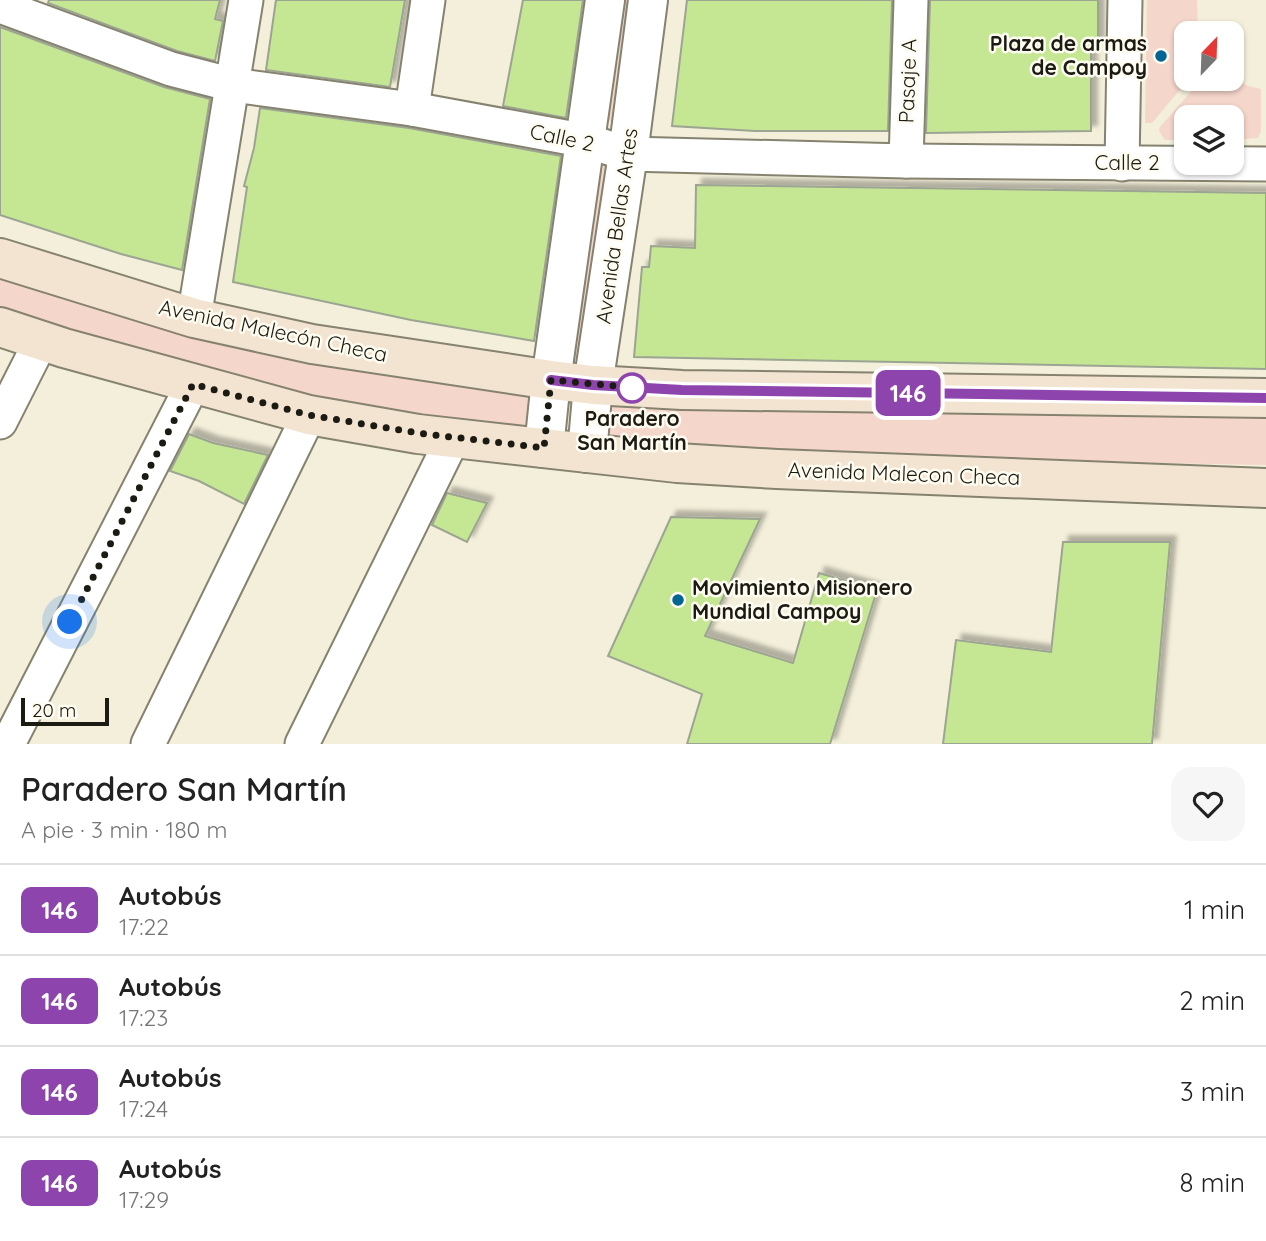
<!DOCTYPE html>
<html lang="es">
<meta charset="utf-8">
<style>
:root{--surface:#fff;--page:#f6f6f6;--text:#222;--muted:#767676;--line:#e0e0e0}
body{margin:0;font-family:Quicksand,sans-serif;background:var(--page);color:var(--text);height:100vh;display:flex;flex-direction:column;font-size:26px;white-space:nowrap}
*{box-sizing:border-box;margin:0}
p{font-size:23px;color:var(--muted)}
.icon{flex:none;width:38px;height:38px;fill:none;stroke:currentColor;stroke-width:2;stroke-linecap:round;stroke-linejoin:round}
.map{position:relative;height:744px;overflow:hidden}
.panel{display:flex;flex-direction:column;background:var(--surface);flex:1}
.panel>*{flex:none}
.badge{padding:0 14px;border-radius:10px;font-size:24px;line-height:46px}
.needle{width:46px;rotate:23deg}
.fabs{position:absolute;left:1174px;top:21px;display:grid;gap:14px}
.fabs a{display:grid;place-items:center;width:70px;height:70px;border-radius:14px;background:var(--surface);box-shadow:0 2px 5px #0004;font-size:35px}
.scale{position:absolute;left:21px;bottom:18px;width:88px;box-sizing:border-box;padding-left:7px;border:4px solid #1c1b13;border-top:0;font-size:19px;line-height:24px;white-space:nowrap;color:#1c1b13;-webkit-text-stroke:5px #fefcf0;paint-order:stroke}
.you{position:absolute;width:35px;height:35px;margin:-18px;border:5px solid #fff;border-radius:50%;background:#1a73e8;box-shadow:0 0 0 10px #1a73e833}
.map>.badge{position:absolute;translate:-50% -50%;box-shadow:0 0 0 4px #fff}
.round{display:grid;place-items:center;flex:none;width:74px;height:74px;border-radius:21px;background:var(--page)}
.overview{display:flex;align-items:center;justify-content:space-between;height:119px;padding:0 21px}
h1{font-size:33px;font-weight:600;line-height:52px}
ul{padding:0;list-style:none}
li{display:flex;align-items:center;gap:21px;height:91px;padding:0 21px;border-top:2px solid var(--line)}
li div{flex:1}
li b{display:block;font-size:26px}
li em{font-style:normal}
li .badge{min-width:77px;font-weight:700;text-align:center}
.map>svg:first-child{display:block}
.green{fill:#f5d6ca}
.building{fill:#c5e794;stroke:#9ca492;stroke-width:2;filter:url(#shadow)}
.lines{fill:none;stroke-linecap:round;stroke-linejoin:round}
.minor-casing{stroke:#85826f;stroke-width:37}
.tertiary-casing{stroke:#85826f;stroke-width:42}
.secondary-casing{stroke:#85826f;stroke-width:42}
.minor{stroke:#fff;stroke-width:33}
.tertiary{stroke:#fff;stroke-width:38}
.secondary{stroke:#f3e4d1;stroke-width:38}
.line-casing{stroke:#fff;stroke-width:16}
.line{stroke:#8e44ad;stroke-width:10}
.walk{stroke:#1c1b13;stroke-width:7;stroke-dasharray:0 12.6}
.poi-dot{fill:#036594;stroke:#fefcf0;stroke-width:2.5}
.stop-dot{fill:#fff;stroke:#8e44ad;stroke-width:3.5}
.labels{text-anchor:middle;stroke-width:5;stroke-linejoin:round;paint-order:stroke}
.poi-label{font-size:21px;font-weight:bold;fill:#1c1b13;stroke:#fefcf0;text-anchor:end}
.street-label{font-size:21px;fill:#1c1b13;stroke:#fefcf0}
.stop-label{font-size:21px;font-weight:bold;fill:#1c1b13;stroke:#fefcf0}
</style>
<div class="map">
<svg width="1266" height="744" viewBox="0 0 1266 744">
<defs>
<filter id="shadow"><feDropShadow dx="6" dy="-6" stdDeviation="2" flood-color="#0004"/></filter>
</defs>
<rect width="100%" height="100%" fill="#f3efda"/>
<g class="green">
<polygon points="615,0 637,0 613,122 603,119"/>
<polygon points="1147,0 1197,0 1198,33 1186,33 1186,79 1189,79 1152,123 1145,123"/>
<polygon points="1232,78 1248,86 1261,89 1261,131 1258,138 1232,140 1232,117 1186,117 1186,140 1165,140 1159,131 1160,127 1202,79"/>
<polygon points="609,158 586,361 565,359 594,160"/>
<polygon points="0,269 528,393 538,404 527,435 338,406 0,312"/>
<polygon points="613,398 1266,413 1266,465 777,456 614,445 603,435 605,407"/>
</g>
<g class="building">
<polygon points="49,0 220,0 215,19 223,21 215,61 177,51 48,3"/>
<polygon points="276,0 405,0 390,87 266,70"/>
<polygon points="523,0 583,0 566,118 503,106"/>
<polygon points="687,0 892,0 888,131 755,131 672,126"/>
<polygon points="930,0 1098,0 1098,45 1091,46 1091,131 926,133"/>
<polygon points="0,27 164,87 210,99 182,270 121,254 0,215"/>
<polygon points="260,108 409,128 561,156 534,341 411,320 233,282 247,187 244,186 254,148"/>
<polygon points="696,185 1266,193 1266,369 634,357 642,267 649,267 651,246 695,248"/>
<polygon points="189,434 213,443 268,455 244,504 199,481 170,471"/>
<polygon points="447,493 487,503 467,542 432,525"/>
<polygon points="671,517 760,519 705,636 793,663 819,573 877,590 830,744 687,744 702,694 608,656"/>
<polygon points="1063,542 1170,542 1152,744 943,744 956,640 1051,652"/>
</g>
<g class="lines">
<defs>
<g id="minor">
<polyline points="0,6 171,69 233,85 412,109 587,141 628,154 906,161 1266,164"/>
<polyline points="412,109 428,0"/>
<polyline points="906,161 911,0"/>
<polyline points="1122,164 1125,0"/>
<polyline points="194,318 246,0"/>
<polyline points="0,422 41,341"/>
<polyline points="8,744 193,384"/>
<polyline points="148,744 309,415"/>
<polyline points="302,744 453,438"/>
</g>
<g id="tertiary">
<polyline points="544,448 551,380 605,0"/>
<polyline points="587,453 593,385 628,154 648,0"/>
</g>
<g id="secondary">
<polyline points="0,258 194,318 312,344 551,380 593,385 682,390 1266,398"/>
<polyline points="0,327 64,348 309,415 418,434 677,463 777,469 1266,488"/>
</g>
</defs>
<use href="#minor" class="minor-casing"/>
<use href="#tertiary" class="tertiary-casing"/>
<use href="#secondary" class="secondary-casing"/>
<use href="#minor" class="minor"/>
<use href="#tertiary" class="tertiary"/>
<use href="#secondary" class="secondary"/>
</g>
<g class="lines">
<defs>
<polyline id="line" points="551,380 593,385 682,390 1266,398"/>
</defs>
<use href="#line" class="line-casing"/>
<use href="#line" class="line"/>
<polyline class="walk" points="70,622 193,384 309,415 418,433 544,448 551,380 638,388 632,388"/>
</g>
<g class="poi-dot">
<circle cx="1161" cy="56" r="7"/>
<circle cx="678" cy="600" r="7"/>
</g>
<circle class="stop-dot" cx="632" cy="388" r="14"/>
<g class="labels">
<g class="poi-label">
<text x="1147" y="51">Plaza de armas<tspan x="1147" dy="24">de Campoy</tspan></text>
<text x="692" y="595" text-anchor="start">Movimiento Misionero<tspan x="692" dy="24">Mundial Campoy</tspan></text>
</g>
<g class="street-label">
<text transform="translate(908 81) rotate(-88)" y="7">Pasaje A</text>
<text transform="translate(562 138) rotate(12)" y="7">Calle 2</text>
<text x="1127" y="170">Calle 2</text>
<text transform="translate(617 226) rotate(-82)" y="7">Avenida Bellas Artes</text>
<text transform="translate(273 331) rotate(12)" y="7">Avenida Malecón Checa</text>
<text transform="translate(904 474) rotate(2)" y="7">Avenida Malecon Checa</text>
</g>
<g class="stop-label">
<text x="632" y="426">Paradero<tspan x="632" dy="24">San Martín</tspan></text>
</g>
</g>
</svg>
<div class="fabs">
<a><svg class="needle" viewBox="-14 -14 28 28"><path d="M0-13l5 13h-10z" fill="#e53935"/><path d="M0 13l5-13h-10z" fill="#767676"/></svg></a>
<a><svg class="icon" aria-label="layers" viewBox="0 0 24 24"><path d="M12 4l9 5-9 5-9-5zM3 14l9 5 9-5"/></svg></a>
</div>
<div class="scale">20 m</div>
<div class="you" style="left:70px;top:622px"></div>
<b class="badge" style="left:908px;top:393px;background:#8e44ad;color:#fff">146</b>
</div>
<section class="panel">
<div class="overview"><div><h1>Paradero San Martín</h1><p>A pie · 3 min · 180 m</p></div><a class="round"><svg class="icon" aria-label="heart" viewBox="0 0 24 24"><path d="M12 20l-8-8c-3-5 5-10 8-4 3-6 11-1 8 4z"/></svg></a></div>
<ul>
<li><span class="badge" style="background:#8e44ad;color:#fff">146</span><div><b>Autobús</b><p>17:22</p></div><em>1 min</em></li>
<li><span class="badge" style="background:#8e44ad;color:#fff">146</span><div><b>Autobús</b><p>17:23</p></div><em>2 min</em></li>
<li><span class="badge" style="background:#8e44ad;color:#fff">146</span><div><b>Autobús</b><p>17:24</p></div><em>3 min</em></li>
<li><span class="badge" style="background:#8e44ad;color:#fff">146</span><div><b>Autobús</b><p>17:29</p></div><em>8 min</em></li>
</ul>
</section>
